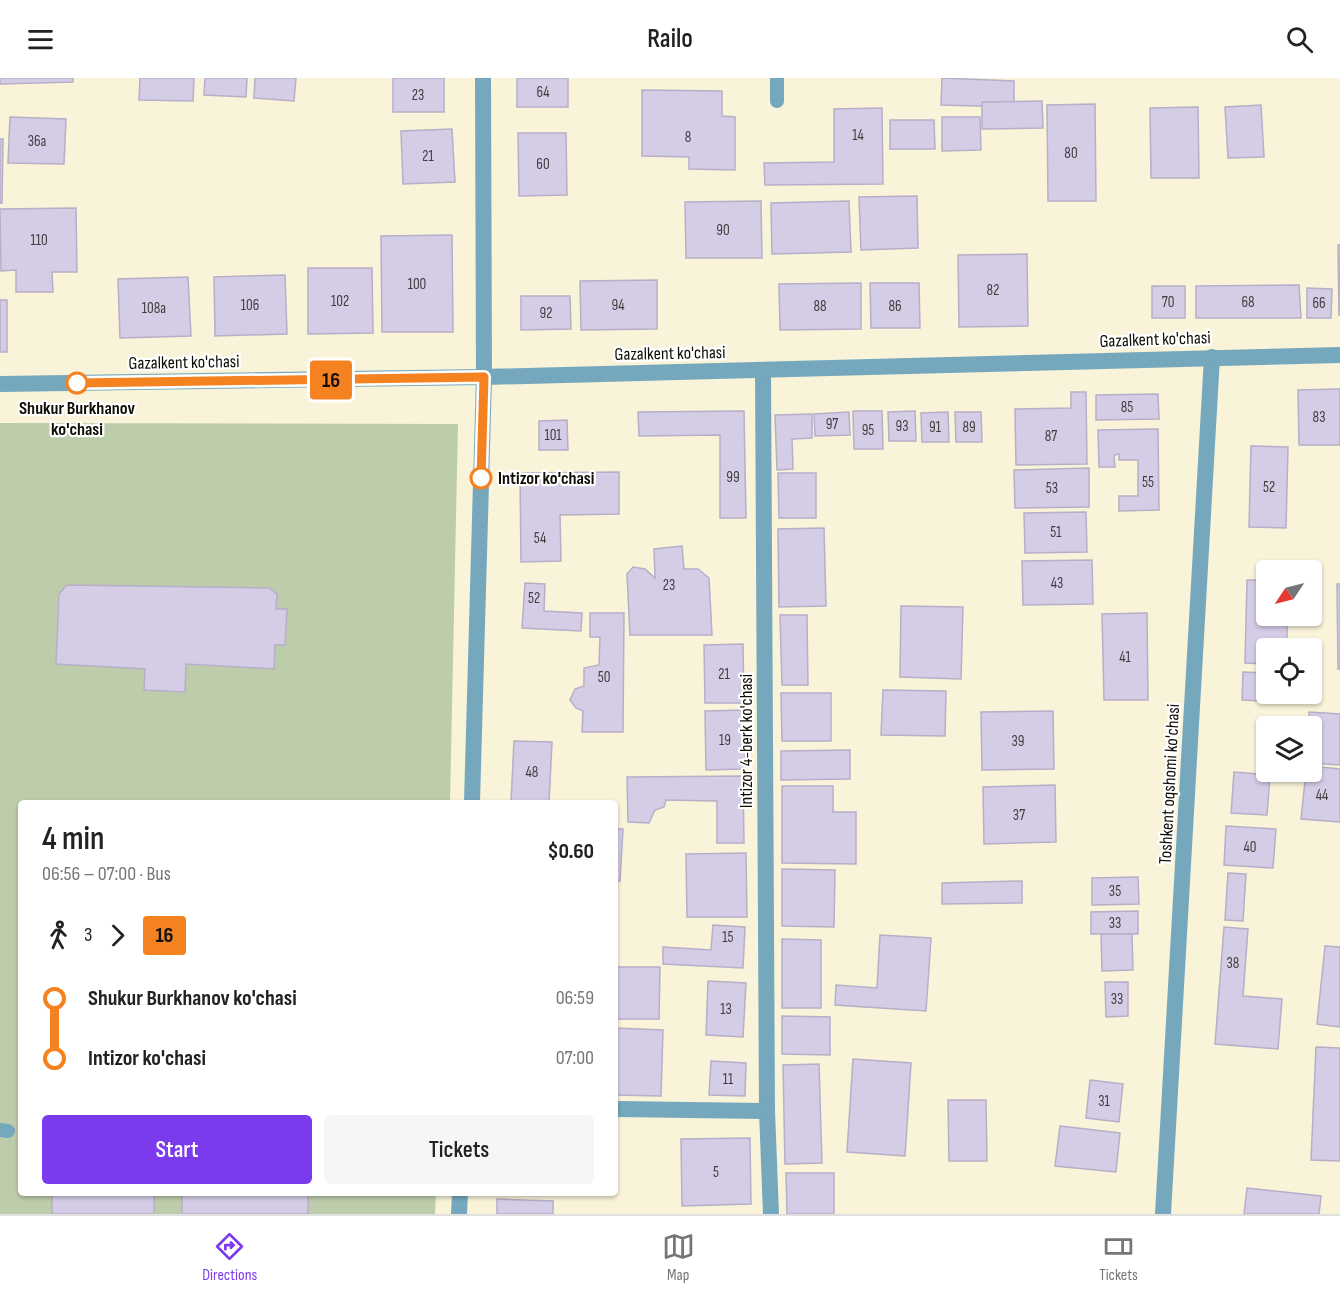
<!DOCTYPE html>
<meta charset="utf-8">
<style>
:root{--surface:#fff;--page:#f6f6f6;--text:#222;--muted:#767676;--line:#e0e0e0;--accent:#7c3aed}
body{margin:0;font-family:"Sofia Sans Condensed",sans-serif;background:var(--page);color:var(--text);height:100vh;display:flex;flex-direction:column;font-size:22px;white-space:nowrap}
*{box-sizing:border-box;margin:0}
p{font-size:20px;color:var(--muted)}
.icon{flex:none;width:33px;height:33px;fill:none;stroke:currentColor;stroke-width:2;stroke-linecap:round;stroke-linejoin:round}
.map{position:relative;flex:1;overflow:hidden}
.panel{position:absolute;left:18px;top:722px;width:600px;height:396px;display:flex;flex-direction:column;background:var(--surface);border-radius:6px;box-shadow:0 2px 4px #0004}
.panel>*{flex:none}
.badge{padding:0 12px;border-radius:4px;font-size:21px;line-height:39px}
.needle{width:39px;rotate:235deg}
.buttons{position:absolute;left:1256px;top:482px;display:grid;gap:12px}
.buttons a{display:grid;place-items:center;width:66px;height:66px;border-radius:6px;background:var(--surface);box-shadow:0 2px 4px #0004;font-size:30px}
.map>.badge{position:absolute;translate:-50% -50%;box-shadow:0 0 0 3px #fff}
.legs{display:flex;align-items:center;gap:9px;height:66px;padding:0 24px;font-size:20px}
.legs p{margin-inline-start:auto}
.overview{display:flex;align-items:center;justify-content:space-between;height:102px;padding:0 24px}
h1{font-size:33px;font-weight:600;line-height:45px}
.primary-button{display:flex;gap:12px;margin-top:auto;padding:12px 24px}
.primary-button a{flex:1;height:69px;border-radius:6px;background:var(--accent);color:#fff;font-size:24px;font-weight:600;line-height:69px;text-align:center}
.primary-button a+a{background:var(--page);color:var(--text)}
ul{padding:0 24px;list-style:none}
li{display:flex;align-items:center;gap:21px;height:60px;font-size:22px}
li i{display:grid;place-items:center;width:9px;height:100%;margin:0 8px;background:currentColor}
li i::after{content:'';width:15px;height:15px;margin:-8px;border:4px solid;border-radius:50%;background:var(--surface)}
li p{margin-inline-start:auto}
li:first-child i{background:linear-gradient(#0000 50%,currentColor 0)}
li:last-child i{background:linear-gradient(currentColor 50%,#0000 0)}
header{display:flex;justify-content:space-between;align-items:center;height:78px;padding:0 24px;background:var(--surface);font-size:27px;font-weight:600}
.tab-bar{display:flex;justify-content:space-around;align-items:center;height:84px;border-top:2px solid var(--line);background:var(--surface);font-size:16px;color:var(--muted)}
.tab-bar a{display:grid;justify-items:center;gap:3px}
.tab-bar .on{color:var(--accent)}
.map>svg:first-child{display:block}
.green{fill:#bdcdac}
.building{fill:#d5cde6;stroke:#b6afc7;stroke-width:1.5}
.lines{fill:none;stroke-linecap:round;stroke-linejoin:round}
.service{stroke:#75a8bd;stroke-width:14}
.minor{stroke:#75a8bd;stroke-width:16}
.tertiary{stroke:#75a8bd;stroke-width:16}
.line-1-casing{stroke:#fff;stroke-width:14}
.line-1{stroke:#f58220;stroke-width:9}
.stop-1-dot{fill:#fff;stroke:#f58220;stroke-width:3}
.labels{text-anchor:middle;stroke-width:4.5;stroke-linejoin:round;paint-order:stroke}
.number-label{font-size:15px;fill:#403d3d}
.street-label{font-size:18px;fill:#0f0d05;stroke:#fff}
.stop-label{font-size:18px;font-weight:bold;fill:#0f0d05;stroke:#fff}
</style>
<header><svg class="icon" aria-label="menu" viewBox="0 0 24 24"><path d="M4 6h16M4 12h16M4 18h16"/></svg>Railo<svg class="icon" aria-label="search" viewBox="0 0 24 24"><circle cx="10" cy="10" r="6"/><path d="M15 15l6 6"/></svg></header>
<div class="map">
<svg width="1340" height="1136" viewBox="0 0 1340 1136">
<rect width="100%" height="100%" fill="#f8f3d9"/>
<polygon class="green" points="0,345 458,346 450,724 21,724 21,1114 436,1115 435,1136 0,1136"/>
<g class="building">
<polygon points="0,0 73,0 73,4 0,6"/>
<polygon points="140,0 194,0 193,23 139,22"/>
<polygon points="205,0 247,0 246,19 204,17"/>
<polygon points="255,0 296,0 294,23 254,20"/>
<rect x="393" y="0" width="51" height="34"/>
<rect x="517" y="0" width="51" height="29"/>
<polygon points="942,0 1014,3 1014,29 941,27"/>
<polygon points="642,12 722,13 722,38 735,39 735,92 689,91 689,79 642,78"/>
<polygon points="1042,23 1043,50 982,51 982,24"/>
<polygon points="1095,26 1096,123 1048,123 1047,27"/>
<polygon points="1261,27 1264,79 1228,80 1225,29"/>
<polygon points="1198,29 1199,100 1151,100 1150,30"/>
<polygon points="882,30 883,106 765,107 764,85 834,84 834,31"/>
<polygon points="10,39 66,41 64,86 8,85"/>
<polygon points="942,39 980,39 981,72 942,73"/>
<polygon points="890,42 934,42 935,71 890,71"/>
<polygon points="452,51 455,104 403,106 401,53"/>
<polygon points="518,55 566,55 567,117 519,118"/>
<polygon points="0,61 3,61 2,125 0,125"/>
<polygon points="917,118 918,170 861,172 859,119"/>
<polygon points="761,123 762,180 686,180 685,124"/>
<polygon points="849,123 851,174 772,176 771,125"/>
<polygon points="76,130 77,194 52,194 53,214 16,214 16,192 1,193 0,131"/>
<polygon points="452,157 453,254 382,254 381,158"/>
<polygon points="1338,167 1340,167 1340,237 1339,237"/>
<polygon points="1027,176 1028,248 959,249 958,177"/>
<polygon points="308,190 372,190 373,255 308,256"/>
<polygon points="285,197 287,256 215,258 214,199"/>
<polygon points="188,199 191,258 120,260 118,201"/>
<polygon points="657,202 657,251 581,252 580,203"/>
<polygon points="861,205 861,251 780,252 779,206"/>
<polygon points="870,205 919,205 920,250 871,250"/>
<polygon points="1299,207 1301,240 1196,240 1196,208"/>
<rect x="1152" y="208" width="33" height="32"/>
<polygon points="1307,210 1332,211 1331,240 1307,240"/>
<polygon points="521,218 570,218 571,251 521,252"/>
<rect x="0" y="222" width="7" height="52"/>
<polygon points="1340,311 1340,367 1299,367 1298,312"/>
<polygon points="1071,314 1086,314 1087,386 1016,387 1015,331 1071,330"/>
<polygon points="1158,316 1159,341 1096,342 1096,317"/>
<polygon points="744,333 746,440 720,440 720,357 639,358 638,334"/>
<polygon points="853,333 882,333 883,371 854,371"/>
<polygon points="915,333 916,363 889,363 888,334"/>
<polygon points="849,334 850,357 815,358 814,336"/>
<polygon points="948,334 949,364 922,364 921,335"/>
<polygon points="955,334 981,334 982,364 956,364"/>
<polygon points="812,336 812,360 792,361 793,391 777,392 775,337"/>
<polygon points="567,342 568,372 539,372 539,343"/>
<polygon points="1158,351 1159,432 1119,433 1119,418 1138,418 1138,382 1119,382 1119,376 1114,377 1115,389 1099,389 1098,352"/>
<polygon points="1251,368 1288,369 1286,450 1249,449"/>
<polygon points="1089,390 1089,429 1015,430 1014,392"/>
<polygon points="619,394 619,436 560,437 561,483 521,484 520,395"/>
<polygon points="778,395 816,395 816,440 779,440"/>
<polygon points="1086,434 1087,474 1025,475 1024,435"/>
<polygon points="824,450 826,528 779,529 778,451"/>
<polygon points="682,468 684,491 698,491 709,500 712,557 630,557 627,496 633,489 645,491 655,500 654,471"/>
<polygon points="1092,482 1093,526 1023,527 1022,483"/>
<polygon points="1247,502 1266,502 1266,537 1287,537 1287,570 1266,570 1266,586 1245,585"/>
<polygon points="525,505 545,506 544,533 582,535 581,553 522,550"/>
<polygon points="1337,506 1340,506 1340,591 1338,591"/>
<polygon points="67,507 269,510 277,516 276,531 287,531 285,567 275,567 274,591 186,586 185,614 144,612 145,591 56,586 59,516"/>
<polygon points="901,528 963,529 961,601 900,599"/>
<polygon points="590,535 624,535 623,654 582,654 583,633 576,630 570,622 575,611 584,608 584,590 599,587 600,559 590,559"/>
<polygon points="1147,535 1148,622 1104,622 1102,536"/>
<polygon points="780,537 807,537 808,607 782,607"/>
<polygon points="743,566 744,625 705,625 704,567"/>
<polygon points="1243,594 1266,595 1266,615 1283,615 1283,624 1242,622"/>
<polygon points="883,612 946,613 945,658 881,657"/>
<polygon points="781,615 831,615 831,663 782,663"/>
<polygon points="744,632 745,691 706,692 705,633"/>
<polygon points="1053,633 1054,691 982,692 981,634"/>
<polygon points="1309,634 1340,636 1340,687 1311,685"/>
<polygon points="514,663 552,664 549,724 511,724"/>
<polygon points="850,672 850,701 781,702 781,673"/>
<polygon points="1311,688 1340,691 1340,744 1301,741 1306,693 1311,693"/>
<polygon points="1234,694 1270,697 1267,737 1231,735"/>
<polygon points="743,698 744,765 717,765 717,723 666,722 664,729 655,732 649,745 628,744 627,699"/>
<polygon points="1055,707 1056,764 984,766 983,709"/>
<polygon points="782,708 833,708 833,734 856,734 856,786 782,785"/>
<polygon points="1226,748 1276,751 1273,790 1224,787"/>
<polygon points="615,751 623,751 620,803 615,803"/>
<polygon points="746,775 747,839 687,839 686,776"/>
<polygon points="782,791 835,792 834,849 782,848"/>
<polygon points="1228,795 1246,796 1243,843 1225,842"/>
<polygon points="1138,799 1139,826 1092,827 1092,800"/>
<polygon points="1022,803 1022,825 942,826 942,805"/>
<polygon points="1138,833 1138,856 1091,856 1091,834"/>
<polygon points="713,847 745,849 743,890 663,886 663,869 711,872"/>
<polygon points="1224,849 1248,851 1243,918 1282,921 1278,971 1215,966"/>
<polygon points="1101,856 1132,856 1133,892 1102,893"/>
<polygon points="880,857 931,860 926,933 835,927 836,907 877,910"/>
<polygon points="782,861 821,862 821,930 782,930"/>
<polygon points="1325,868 1340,869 1340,949 1317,946"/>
<polygon points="615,889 660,889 659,941 615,941"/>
<polygon points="708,903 746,905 743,959 706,957"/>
<polygon points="1105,904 1128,904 1128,938 1106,939"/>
<polygon points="782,938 830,939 830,977 782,976"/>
<polygon points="615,950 663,952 661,1018 615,1017"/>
<polygon points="1316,969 1340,970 1340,1083 1311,1082"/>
<polygon points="853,981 911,985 905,1078 847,1074"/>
<polygon points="711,983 746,985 745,1018 709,1017"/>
<polygon points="819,986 822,1085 785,1086 783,987"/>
<polygon points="1090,1002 1123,1006 1119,1044 1086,1040"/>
<polygon points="948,1022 986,1022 987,1083 949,1083"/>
<polygon points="1060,1048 1120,1055 1116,1094 1055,1088"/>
<polygon points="750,1060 751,1126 682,1128 681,1061"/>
<polygon points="786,1095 834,1095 834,1136 787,1136"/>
<polygon points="1247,1110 1321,1118 1319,1136 1244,1136"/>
<rect x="52" y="1114" width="102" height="22"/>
<rect x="182" y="1114" width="126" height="22"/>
<polygon points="497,1121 553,1123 553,1136 497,1136"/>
</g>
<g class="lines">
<g class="service">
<polyline points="777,0 777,23"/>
<polyline points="0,1052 8,1053"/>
</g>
<g class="minor">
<polyline points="483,0 484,299"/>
<polyline points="763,292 767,1033 771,1136"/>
<polyline points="615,1031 767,1033"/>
<polyline points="1163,1136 1212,279"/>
</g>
<g class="tertiary">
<polyline points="0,306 484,299 1340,277"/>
<polyline points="472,724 484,299"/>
<polyline points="459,1136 460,1114"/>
</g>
</g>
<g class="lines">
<defs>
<polyline id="line-1" points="77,305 484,299 481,400"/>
</defs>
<use href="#line-1" class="line-1-casing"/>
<use href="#line-1" class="line-1"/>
</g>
<g class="stop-1-dot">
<circle cx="77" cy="305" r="10"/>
<circle cx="481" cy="400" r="10"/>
</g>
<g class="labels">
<g class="number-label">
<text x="543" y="19">64</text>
<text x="418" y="22">23</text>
<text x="858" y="62">14</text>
<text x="688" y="64">8</text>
<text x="37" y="68">36a</text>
<text x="1071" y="80">80</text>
<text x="428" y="83">21</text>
<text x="543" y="91">60</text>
<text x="723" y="157">90</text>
<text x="39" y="167">110</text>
<text x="417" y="211">100</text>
<text x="993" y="217">82</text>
<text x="340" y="228">102</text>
<text x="1168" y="229">70</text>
<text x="1248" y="229">68</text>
<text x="1319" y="230">66</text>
<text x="250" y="232">106</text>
<text x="618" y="232">94</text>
<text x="820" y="233">88</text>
<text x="895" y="233">86</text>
<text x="154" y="235">108a</text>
<text x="546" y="240">92</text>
<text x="1127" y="334">85</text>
<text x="1319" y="344">83</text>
<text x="832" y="351">97</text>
<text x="902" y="353">93</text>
<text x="935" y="354">91</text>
<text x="969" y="354">89</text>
<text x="868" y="357">95</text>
<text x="553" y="362">101</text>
<text x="1051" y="363">87</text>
<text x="733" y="404">99</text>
<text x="1148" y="409">55</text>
<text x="1269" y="414">52</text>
<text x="1052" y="415">53</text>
<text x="1056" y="459">51</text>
<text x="540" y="465">54</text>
<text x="1057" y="510">43</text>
<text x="669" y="512">23</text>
<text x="534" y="525">52</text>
<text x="1125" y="584">41</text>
<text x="724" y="601">21</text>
<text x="604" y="604">50</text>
<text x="725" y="667">19</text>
<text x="1018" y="668">39</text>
<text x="532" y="699">48</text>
<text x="1322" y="722">44</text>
<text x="1019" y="742">37</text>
<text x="1250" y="774">40</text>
<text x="1115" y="818">35</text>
<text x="1115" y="850">33</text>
<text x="728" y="864">15</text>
<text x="1233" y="890">38</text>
<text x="1117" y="926">33</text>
<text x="726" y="936">13</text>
<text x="728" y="1006">11</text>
<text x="1104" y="1028">31</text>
<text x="716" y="1099">5</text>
</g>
<g class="street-label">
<text transform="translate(1155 261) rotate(-2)" y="6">Gazalkent ko'chasi</text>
<text transform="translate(670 275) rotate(-1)" y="6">Gazalkent ko'chasi</text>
<text transform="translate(184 284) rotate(-1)" y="6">Gazalkent ko'chasi</text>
<text transform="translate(746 663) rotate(-90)" y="6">Intizor 4-berk ko'chasi</text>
<text transform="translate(1169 706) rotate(-87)" y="6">Toshkent oqshomi ko'chasi</text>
</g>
<g class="stop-label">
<text x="77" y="336">Shukur Burkhanov<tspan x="77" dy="21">ko'chasi</tspan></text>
<text x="498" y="406" text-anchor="start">Intizor ko'chasi</text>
</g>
</g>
</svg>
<div class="buttons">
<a><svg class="needle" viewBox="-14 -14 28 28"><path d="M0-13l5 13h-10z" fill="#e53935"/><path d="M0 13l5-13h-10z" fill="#767676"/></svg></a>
<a><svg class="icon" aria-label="locate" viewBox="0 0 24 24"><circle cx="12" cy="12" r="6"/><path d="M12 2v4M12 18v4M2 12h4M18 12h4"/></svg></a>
<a><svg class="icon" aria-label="layers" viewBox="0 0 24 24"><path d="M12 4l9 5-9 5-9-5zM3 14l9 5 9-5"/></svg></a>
</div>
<b class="badge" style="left:331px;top:302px;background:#f58220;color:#111">16</b>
<section class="panel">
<div class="overview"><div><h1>4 min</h1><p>06:56 – 07:00 · Bus</p></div><b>$0.60</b></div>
<div class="legs"><svg class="icon" aria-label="walk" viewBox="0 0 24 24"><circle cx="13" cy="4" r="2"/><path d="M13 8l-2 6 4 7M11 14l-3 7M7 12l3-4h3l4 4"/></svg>3<svg class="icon" aria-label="forward" viewBox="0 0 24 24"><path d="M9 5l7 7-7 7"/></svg><b class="badge" style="background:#f58220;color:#111">16</b></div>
<ul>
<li><i style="color:#f58220"></i><b>Shukur Burkhanov ko'chasi</b><p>06:59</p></li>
<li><i style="color:#f58220"></i><b>Intizor ko'chasi</b><p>07:00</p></li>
</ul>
<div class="primary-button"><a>Start</a><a>Tickets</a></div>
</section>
</div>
<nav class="tab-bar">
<a class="on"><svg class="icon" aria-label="directions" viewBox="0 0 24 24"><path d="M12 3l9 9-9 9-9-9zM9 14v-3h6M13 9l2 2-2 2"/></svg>Directions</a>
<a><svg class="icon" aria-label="map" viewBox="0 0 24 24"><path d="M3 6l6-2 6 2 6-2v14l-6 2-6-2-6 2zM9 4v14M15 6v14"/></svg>Map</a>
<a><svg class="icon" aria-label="tickets" viewBox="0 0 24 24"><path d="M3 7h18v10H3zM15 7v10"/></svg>Tickets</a>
</nav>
